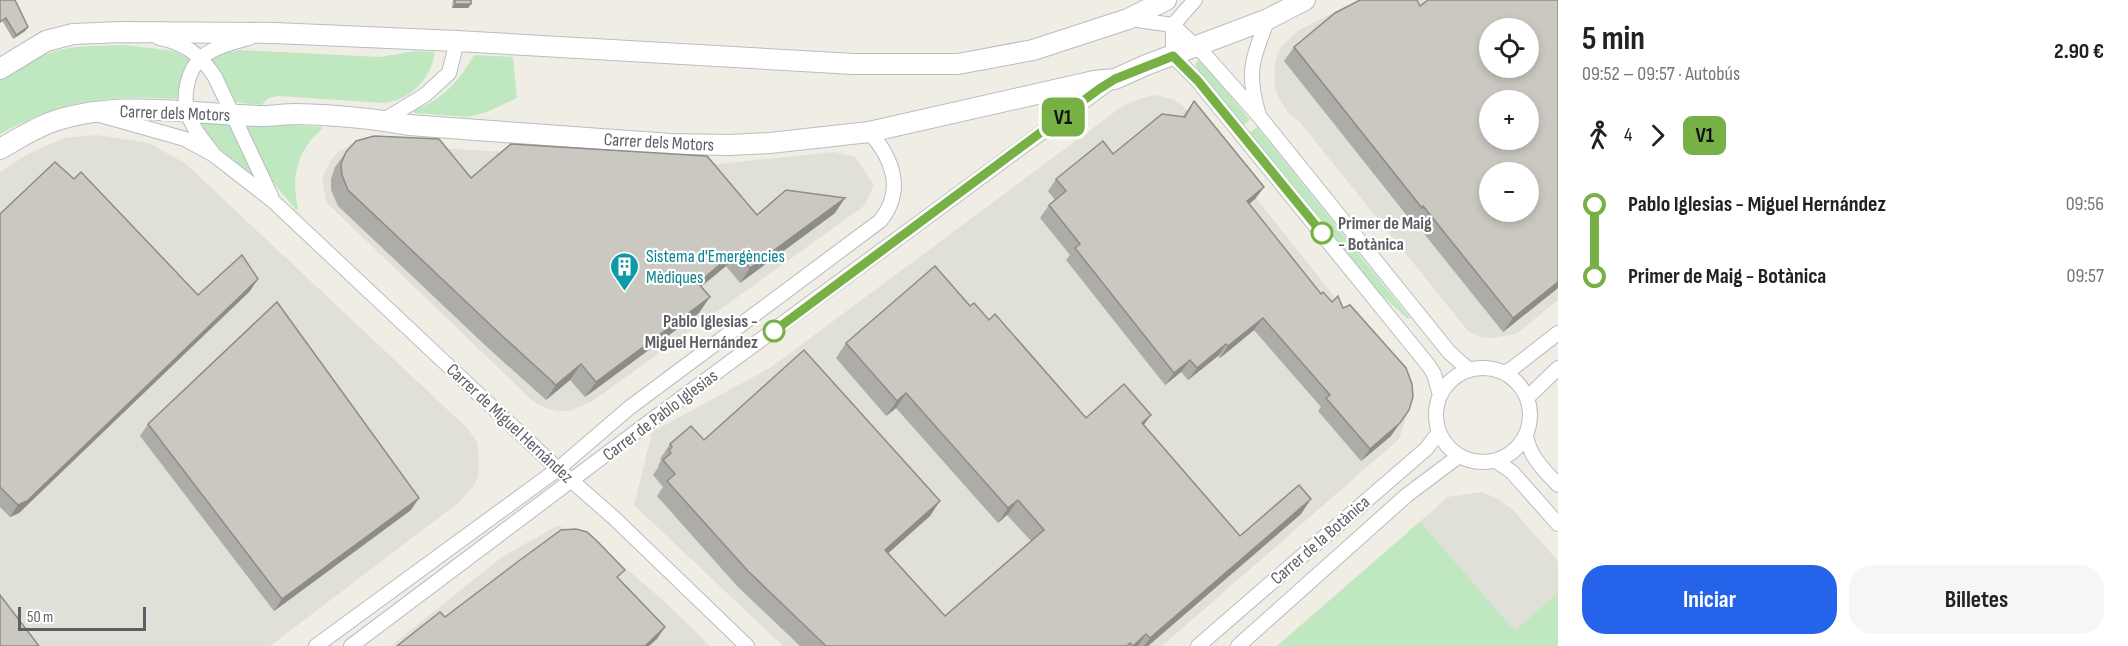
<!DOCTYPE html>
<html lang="es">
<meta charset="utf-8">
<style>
:root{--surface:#fff;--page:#f6f6f6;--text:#222;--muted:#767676;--accent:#2563eb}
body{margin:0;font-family:"Sofia Sans Condensed",sans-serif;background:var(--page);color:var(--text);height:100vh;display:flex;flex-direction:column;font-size:22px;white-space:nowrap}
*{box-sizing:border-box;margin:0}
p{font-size:20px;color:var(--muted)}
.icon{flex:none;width:33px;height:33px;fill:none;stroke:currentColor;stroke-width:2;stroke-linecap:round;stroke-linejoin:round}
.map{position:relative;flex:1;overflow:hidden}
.sheet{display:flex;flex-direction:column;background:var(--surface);width:570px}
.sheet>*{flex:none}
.badge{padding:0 12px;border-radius:9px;font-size:21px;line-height:39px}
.buttons{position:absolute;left:1479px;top:18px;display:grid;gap:12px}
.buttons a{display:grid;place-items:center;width:60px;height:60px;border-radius:50%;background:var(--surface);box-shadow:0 3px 9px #0003;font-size:30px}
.scale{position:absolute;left:18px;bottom:15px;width:128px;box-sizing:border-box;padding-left:6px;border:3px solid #5c6065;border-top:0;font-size:16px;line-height:21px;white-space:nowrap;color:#5c6065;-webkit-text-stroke:4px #fff;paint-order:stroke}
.map>.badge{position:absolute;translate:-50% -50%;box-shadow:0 0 0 3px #fff}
.legs{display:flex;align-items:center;gap:9px;height:66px;padding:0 24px;font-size:20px}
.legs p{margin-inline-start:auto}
.overview{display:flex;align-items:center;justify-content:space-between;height:102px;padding:0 24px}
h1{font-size:33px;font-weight:700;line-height:45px}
.action{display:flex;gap:12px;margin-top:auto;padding:12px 24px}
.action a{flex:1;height:69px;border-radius:24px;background:var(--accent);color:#fff;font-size:24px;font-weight:700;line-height:69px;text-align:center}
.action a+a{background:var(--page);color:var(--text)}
ul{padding:0 24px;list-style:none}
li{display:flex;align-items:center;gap:21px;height:72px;font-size:22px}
li i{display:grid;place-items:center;width:9px;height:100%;margin:0 8px;background:currentColor}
li i::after{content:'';width:15px;height:15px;margin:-8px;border:4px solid;border-radius:50%;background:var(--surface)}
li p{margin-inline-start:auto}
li:first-child i{background:linear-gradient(#0000 50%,currentColor 0)}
li:last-child i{background:linear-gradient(currentColor 50%,#0000 0)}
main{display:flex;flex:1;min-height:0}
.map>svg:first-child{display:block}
.industrial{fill:#e0dfd8;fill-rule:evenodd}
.green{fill:#bfe8c1}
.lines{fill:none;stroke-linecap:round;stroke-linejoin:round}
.street-casing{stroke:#b9bcc1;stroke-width:16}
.secondary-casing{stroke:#b9bdc3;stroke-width:22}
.street{stroke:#fff;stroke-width:14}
.secondary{stroke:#fff;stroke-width:20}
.wall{fill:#aeaca6}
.shaded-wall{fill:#8d8c87}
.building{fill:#cac8c1;stroke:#8d8c87;stroke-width:1.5;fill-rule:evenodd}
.line-1-casing{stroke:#fff;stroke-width:14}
.line-1{stroke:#77b045;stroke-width:9}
.stop-1-dot{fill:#fff;stroke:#77b045;stroke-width:3}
.labels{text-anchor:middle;stroke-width:4.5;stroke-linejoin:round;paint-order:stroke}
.street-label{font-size:18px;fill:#5c6065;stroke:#fff}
.stop-label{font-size:18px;font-weight:bold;fill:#5c6065;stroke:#fff;text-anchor:start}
.culture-label{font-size:18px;fill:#0d838f;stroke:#fff;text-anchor:start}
</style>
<main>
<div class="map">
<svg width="1558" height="646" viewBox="0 0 1558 646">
<rect width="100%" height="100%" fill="#efede4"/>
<g class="industrial">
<path d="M1359,0H1558V300L1516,334L1490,338L1480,337L1468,331L1299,121L1289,114L1279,98L1275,88L1274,71L1277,55L1282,46L1299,30ZM1490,28H1528V68H1490ZM1490,100H1528V140H1490ZM1490,172H1528V212H1490Z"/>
<polygon points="1156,95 1172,99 1183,106 1410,392 1409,409 1399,439 1162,646 783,646 634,505 652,432 770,368 1124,105 1146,97"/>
<polygon points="96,135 149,143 186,164 467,428 477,442 479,460 478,477 472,488 458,503 270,646 0,646 0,172 28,154 64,138"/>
<polygon points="362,144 718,164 835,152 855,157 874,185 864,206 591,402 569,411 558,411 549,409 534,402 326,202 322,178 330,161 337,153 350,145"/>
<polygon points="1482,492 1498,499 1513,510 1558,561 1558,646 1277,646 1448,497"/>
<polygon points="557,526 586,534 665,602 710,646 391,646 502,557"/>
</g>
<g class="green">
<path d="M125,45L174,51L192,60L182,80L179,99C107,95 65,98 0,134V81C18,69 37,55 59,50C80,45 103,46 125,45Z"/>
<path d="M240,50L380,57L415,51L435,52C431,79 411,100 384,103L278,96L269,98L261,105L233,102L211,60L225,53Z"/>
<path d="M474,55L513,57L517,98L487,112L467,117L414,113V110C443,100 459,81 474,55Z"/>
<polygon points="1199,60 1202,61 1250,120 1243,125 1197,68 1195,64"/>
<polygon points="228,121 256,179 253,181 208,137 197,122"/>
<path d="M245,122L322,127V129C297,150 291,177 298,209L296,210L272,181L244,125Z"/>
<polygon points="1257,127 1410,318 1408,319 1376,290 1249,133"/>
<polygon points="1420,522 1515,631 1558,593 1558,646 1277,646"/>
</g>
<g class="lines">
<defs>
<g id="street">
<polyline points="1195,0 1173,25 1173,56 1198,81 1429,366 1434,374 1440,395"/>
<polyline points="1130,19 1173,25 1205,55 1259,116 1449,352 1469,370"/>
<path d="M159,38C185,43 201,55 215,77L271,196"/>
<path d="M1258,112C1246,71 1253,57 1268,19"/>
<polyline points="100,115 185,139 214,155 273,201 558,469 613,517 747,646"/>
<polyline points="384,120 425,95 449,73 457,41"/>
<path d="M212,152C203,140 192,128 188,113C182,96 188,69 202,57C214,47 234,42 249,38"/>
<circle cx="1483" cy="415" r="47"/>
<polyline points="1504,373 1513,368 1558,333"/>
<polyline points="1528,397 1558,368"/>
<path d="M1526,436C1530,457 1544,470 1558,485"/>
<polyline points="1496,461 1512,472 1558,524"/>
<path d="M316,646L558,469L629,408L880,221C905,191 893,158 869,132"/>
<polyline points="351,646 645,425 1110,82"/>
<polyline points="1198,646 1426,449 1439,432"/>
<polyline points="1238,646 1407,495 1459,456"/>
</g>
<g id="secondary">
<polyline points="0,69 46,41 73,34 122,32 275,33 457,41 854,64 958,64 1033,50 1128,19 1166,0"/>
<path d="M0,149C16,140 31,130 49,123C117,98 193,115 263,116C274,116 284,114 295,114C333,115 372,118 409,125L670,144L729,145L770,143L869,132L1094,81L1115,79L1146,65L1268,19L1305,0"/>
</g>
</defs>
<use href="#street" class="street-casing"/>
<use href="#secondary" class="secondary-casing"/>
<use href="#street" class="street"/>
<use href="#secondary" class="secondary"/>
</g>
<g class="wall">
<polygon points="0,0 28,27 25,31 13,39 3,22"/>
<polygon points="453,0 471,0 471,4 468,8 452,8"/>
<polygon points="1558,0 1558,288 1503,332 1413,220 1412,222 1284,61 1294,47 1420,6"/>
<polygon points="1194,101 1264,187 1255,199 1249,204 1391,436 1361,461 1318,411 1321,407 1254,330 1220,358 1218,356 1188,380 1181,372 1165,385 1066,260 1070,255 1040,218 1049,205 1055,200 1048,191 1056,179 1113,154 1183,116"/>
<polygon points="346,152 471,178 757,215 835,213 740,283 726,266 701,287 699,313 585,397 570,380 546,400 487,347 338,206 331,190 331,179 335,167"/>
<polygon points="0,214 198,295 250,291 19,513 10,517 0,507"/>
<polygon points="970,306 989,320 1086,418 1151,415 1143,425 1240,536 1301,514 1148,646 800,646 737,586 657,496 663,487 653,475 659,466 658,465 661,461 660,459 670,444 704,440 930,516 888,553 945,616 1031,541 1007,515 998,523 896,408 886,416 836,358 846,343"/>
<polygon points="148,424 411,510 274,611 140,436"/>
</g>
<g class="shaded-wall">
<polygon points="455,4 471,4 468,8 452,8"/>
<polygon points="28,27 25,31 13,39 16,35"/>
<polygon points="1264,187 1255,199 1238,213 1247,201"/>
<polygon points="845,198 835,213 740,283 750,268"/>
<polygon points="736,251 726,266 687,298 698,283"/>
<polygon points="258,279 250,291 19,513 10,517 18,505"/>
<polygon points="1558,282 1558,288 1503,332 1513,318"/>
<polygon points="710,297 699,313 585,397 596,382"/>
<polygon points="1263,318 1254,330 1220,358 1228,346"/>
<polygon points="1226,344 1218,356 1188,380 1197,368"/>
<polygon points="1190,360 1181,372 1165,385 1174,373"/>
<polygon points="581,364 570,380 546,400 556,385"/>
<polygon points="906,393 896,408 886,416 897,401"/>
<polygon points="1409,410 1391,436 1361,461 1370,449"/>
<polygon points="1151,415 1140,430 1142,423"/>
<polygon points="419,498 411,510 274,611 282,599"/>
<polygon points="1311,499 1301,514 1148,646 1144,646 1150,638"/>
<polygon points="1018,500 1007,515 998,523 1008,508"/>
<polygon points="940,501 930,516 875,565 885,550"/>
<polygon points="665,627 657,639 649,646 645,646"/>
<polygon points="1146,634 1138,646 1133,646"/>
</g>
<g class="building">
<polygon points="0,0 15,0 28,27 16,35 6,18 0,22"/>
<rect x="455" y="0" width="16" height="4"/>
<path d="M1360,0H1417L1420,6L1428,0H1558V282L1513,318L1423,206L1422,208L1294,47L1335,13ZM1490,28H1528V68H1490ZM1490,100H1528V140H1490ZM1490,172H1528V212H1490Z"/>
<polygon points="1194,101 1264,187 1247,201 1321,294 1323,292 1332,302 1338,296 1343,308 1350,305 1406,368 1412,384 1413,397 1409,410 1400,423 1370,449 1326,398 1330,395 1263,318 1228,346 1226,344 1197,368 1190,360 1174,373 1075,248 1080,244 1049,205 1066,191 1056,179 1103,141 1113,154 1162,114 1185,117"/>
<polygon points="374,136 439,139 471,178 511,144 707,156 757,215 786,190 845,198 750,268 736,251 698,283 710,297 596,382 581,364 556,385 498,332 348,190 342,175 341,164 346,152 356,141"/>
<polygon points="55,162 74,179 81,172 198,295 242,255 258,279 27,501 18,505 0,487 0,214"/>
<polygon points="935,266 970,306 974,303 989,320 995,314 1086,418 1124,384 1151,415 1142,423 1240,536 1299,485 1311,499 1150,638 1146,634 1133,646 1130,643 1127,646 826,646 748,571 667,481 675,474 663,460 671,453 669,450 672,447 670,444 691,426 704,440 804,350 940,501 885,550 945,616 1044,530 1018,500 1008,508 906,393 897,401 846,343"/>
<polygon points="277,302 419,498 282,599 148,424"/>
<polygon points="576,529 587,532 597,541 625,570 617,577 665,627 645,646 397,646 440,612 445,617 520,560 561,530"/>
<polygon points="0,595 39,646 0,646"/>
</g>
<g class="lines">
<defs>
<polyline id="line-1" points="774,331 1099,89 1115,79 1173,56 1198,81 1322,233"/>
</defs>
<use href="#line-1" class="line-1-casing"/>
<use href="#line-1" class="line-1"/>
</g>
<defs>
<symbol id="building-pin" viewBox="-11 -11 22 30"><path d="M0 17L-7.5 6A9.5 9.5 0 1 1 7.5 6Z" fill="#0f9aa8" stroke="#fff"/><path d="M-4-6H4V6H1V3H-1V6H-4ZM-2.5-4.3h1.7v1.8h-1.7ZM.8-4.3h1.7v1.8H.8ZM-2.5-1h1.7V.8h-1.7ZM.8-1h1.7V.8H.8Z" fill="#fff"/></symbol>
</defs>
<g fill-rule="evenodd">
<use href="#building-pin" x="608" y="250" width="33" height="45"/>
</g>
<g class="stop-1-dot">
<circle cx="1322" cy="233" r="10"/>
<circle cx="774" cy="331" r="10"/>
</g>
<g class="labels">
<g class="street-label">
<text transform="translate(175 113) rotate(2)" y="6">Carrer dels Motors</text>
<text transform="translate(659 142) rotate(3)" y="6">Carrer dels Motors</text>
<text transform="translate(660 415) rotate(-37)" y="6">Carrer de Pablo Iglesias</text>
<text transform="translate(510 423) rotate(43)" y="6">Carrer de Miguel Hernández</text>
<text transform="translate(1320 540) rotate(-41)" y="6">Carrer de la Botànica</text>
</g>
<g class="stop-label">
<text x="1338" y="229">Primer de Maig<tspan x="1338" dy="21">- Botànica</tspan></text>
<text x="758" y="327" text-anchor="end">Pablo Iglesias -<tspan x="758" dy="21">Miguel Hernández</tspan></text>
</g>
<g class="culture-label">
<text x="646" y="262">Sistema d'Emergències<tspan x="646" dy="21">Mèdiques</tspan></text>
</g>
</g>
</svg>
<div class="buttons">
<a><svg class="icon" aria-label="locate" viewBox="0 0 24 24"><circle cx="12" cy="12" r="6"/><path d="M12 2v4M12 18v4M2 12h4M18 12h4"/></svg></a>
<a>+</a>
<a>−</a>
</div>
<div class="scale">50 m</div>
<b class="badge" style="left:1063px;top:117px;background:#77b045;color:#111">V1</b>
</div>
<section class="sheet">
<div class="overview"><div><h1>5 min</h1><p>09:52 – 09:57 · Autobús</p></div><b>2.90 €</b></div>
<div class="legs"><svg class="icon" aria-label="walk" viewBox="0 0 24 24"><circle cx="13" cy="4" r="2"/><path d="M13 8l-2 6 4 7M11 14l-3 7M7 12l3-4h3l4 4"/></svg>4<svg class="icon" aria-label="forward" viewBox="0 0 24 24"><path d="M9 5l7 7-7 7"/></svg><b class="badge" style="background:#77b045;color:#111">V1</b></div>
<ul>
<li><i style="color:#77b045"></i><b>Pablo Iglesias - Miguel Hernández</b><p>09:56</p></li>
<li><i style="color:#77b045"></i><b>Primer de Maig - Botànica</b><p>09:57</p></li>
</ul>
<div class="action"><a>Iniciar</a><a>Billetes</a></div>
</section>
</main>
